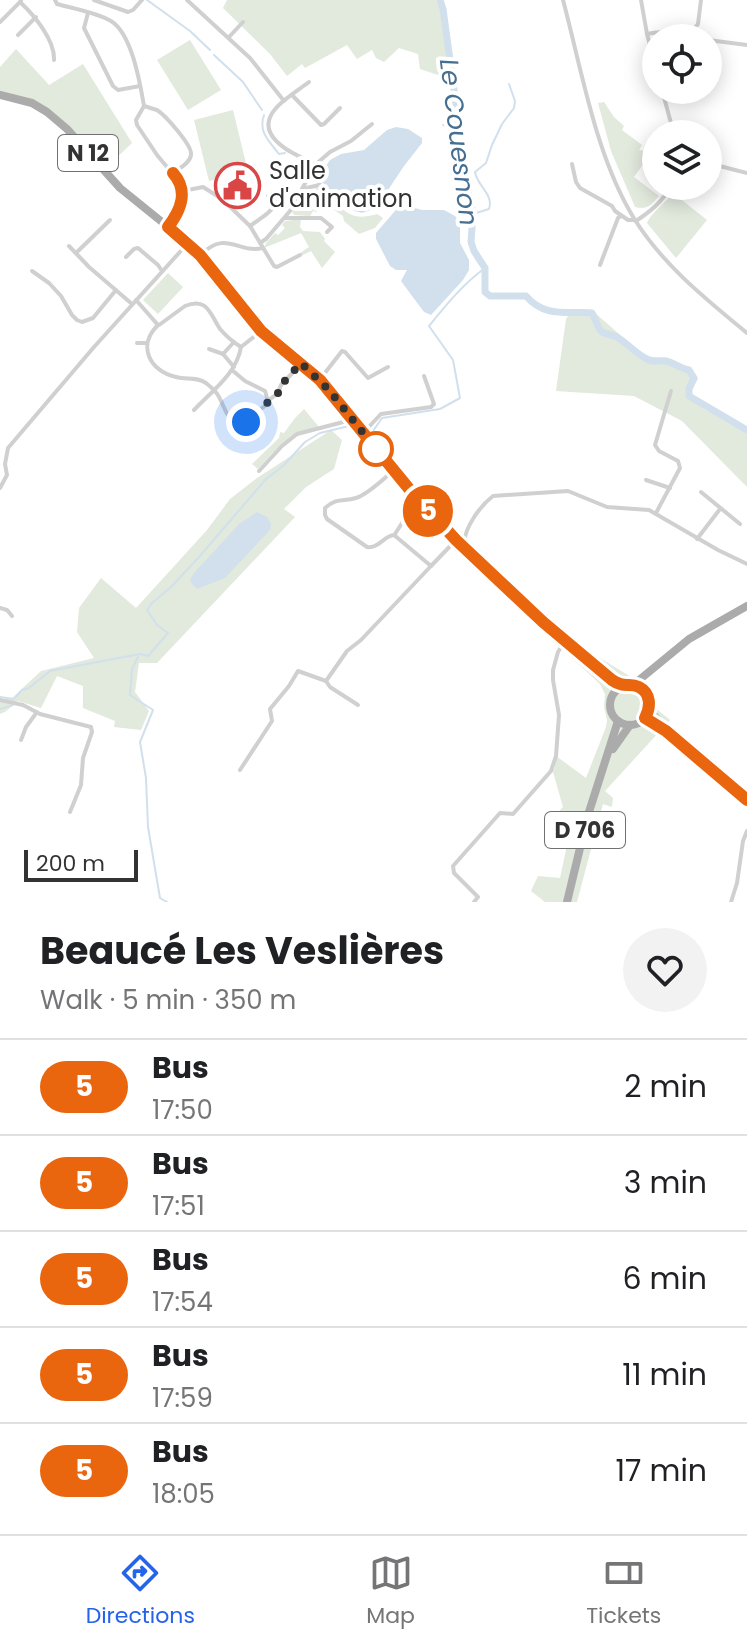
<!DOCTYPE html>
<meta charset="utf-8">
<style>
:root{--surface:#fff;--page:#f2f2f2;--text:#202124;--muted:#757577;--line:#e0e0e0;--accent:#2563eb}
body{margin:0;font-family:Poppins,sans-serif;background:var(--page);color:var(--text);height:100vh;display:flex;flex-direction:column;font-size:30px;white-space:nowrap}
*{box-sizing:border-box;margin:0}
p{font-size:26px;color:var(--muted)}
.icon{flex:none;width:44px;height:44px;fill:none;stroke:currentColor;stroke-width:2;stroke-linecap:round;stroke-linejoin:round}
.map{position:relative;height:902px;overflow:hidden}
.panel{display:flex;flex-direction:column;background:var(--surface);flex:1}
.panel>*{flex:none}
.badge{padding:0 16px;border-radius:26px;font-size:28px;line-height:52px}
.controls{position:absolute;left:642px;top:24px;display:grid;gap:16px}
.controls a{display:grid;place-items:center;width:80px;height:80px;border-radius:50%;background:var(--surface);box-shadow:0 4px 20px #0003;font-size:40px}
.scale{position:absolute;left:24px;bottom:20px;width:114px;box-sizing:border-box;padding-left:8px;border:4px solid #333;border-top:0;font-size:22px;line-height:28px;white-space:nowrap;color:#333;-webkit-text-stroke:6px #fff;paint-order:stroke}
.you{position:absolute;width:40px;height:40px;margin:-20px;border:6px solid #fff;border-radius:50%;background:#1a73e8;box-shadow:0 0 0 12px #1a73e833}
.map>.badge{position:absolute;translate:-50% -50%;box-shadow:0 0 0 4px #fff}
.round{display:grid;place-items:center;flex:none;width:84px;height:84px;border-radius:42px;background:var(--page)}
.head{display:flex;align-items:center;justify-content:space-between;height:136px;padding:0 40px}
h1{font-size:38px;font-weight:700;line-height:60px}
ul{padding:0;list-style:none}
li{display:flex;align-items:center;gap:24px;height:96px;padding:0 40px;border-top:2px solid var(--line)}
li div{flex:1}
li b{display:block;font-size:30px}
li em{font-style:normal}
li .badge{min-width:88px;font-weight:700;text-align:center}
.tab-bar{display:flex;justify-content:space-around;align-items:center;height:112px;border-top:2px solid var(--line);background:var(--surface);font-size:22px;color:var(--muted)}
.tab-bar a{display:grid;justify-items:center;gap:4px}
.tab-bar .current{color:var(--accent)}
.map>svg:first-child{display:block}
.green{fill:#e2e9dd}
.water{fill:#d1e0ec}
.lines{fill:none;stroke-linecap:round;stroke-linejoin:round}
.stream{stroke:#d1e0ec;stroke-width:2}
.river{stroke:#d1e0ec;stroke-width:7}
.street{stroke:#d0d0d0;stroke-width:4}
.secondary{stroke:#bdbdbd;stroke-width:6}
.primary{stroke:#ababab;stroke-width:8}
.line-casing{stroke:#fff;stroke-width:18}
.line{stroke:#e9660f;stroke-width:12}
.walk{stroke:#333;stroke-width:8;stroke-dasharray:0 14.4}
.stop-dot{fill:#fff;stroke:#e9660f;stroke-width:4}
.labels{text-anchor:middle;stroke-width:8;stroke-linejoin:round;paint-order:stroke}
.shield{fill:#fff;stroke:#707070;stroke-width:2}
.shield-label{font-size:22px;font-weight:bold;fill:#333}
.poi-label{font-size:24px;fill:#333;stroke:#fff;text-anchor:start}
.water-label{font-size:26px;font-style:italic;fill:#456e91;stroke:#fff}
</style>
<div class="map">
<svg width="747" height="902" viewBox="0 0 747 902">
<rect width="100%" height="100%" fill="#fff"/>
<g class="green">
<polygon points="227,0 436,0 443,11 449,72 441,76 420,69 418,54 399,48 384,62 376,58 372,50 357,59 347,45 305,68 302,64 287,76 270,54 223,8"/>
<polygon points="190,40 221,90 188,110 157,60"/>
<polygon points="16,49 49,85 83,64 132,143 107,167 62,121 0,92 0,67"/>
<path d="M604,102L614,117L624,126L622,130L642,145L639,150L652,152L634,177L659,196C651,205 648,210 635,207L611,151L598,103Z"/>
<polygon points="233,110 248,172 209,181 194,120"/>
<path d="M315,187L322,190L318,197L321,199L326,194C346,211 350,222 377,214L383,218L375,228L359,234L344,221L343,216L325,204L316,212L313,211L310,216L294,215L292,212L301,197L303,199L316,189Z"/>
<path d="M673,193L707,220L676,258L647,223C650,214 666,202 673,193Z"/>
<polygon points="301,219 300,227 303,231 320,232 325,239 324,241 335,252 322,268 311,251 301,256 300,253 309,247 301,233 264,248 266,243 275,233 278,235 285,228 282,225 285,221"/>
<polygon points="168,273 183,287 158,314 143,300"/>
<polygon points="572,310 594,312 645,357 669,358 678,367 689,367 698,379 688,393 691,398 701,402 704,409 747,429 747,487 682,421 634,396 556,391 566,319"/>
<path d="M304,409L319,427C289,432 278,448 258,469L252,464L279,438L280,432L284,433L295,418Z"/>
<polygon points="331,430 342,440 334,469 306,487 284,509 295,517 157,663 139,663 135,692 149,711 141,730 114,727 115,721 83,708 83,686 57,676 41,708 18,701 5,712 0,714 0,699 11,699 41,671 94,658 77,632 79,608 101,578 136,608 207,530 230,499 257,478"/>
<polygon points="574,642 649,688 653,706 670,720 605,791 613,798 612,807 603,804 577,902 545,902 531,891 538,876 560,878 566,850 560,810 563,807 553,772 555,767 556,756 586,778 606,727 607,720 604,707 605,694 600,684 559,646"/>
</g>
<g class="water">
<polygon points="396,127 408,129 422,138 422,143 404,166 376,208 362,213 355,211 324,187 321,179 321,173 330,160 341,154 364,150 387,130"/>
<polygon points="401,204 422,210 444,210 455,216 460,222 460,243 469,260 469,270 463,280 431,315 424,312 401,281 407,270 396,270 390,266 376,239 376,233"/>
<polygon points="257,512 267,517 271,524 270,530 225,578 197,589 192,584 190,580 194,573 239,524"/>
</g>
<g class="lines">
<g class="stream">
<polyline points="147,0 190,31 210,50"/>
<polyline points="214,55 243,82 262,110"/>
<path d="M264,115C258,132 269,141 279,154L285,153"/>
<polyline points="443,125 460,129"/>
<path d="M473,214L489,209C494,194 477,186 475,172L486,163L492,145L502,124L514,108L515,101L509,84"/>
<path d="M373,431L382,418L440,409L460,398L453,360L429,326C446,305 463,284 485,268"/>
<polyline points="138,657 132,669 130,695 153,710 140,742 146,778 148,827 160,898 167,902"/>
<polyline points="0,697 14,699 22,690 29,688 50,671 140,654 148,656 168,633 157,625 147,610 152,603 171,587 199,557 266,479 283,466 305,442 320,433 349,426 362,440 364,439"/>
<polyline points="0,709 13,705"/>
</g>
<path class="river" d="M440,0L443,9L468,192L473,213L471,242L474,251L485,268V292L490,296H526C545,318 566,311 592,313C595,318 597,325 600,330C604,335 611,334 617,337C627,343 636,354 647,359C653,363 659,360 666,361C672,362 680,368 689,370L694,378L689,389V396L747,430"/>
<g class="street">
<path d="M55,0L57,4C74,9 95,12 111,21C132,34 140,83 144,106L136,120L137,125L157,155L182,185C184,199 177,214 170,225"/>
<polyline points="94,0 128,12 133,10 142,0"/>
<polyline points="187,0 250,58 284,101"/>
<path d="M563,0C582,71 596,158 635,220C664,266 706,299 747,333"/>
<polyline points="641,0 647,34 656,68"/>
<path d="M20,2C34,15 55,40 54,60"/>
<polyline points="88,13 84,28 113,86 118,90 140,86"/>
<polyline points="0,22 21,1"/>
<path d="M647,34C664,30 684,33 700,38"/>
<polyline points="690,34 698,24 701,0"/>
<polyline points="18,35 36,17"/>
<polyline points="229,37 243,22"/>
<polyline points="708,40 747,45"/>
<path d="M309,82C285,100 245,121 286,149C295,155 306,159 315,165"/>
<polyline points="662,90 674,134"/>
<polyline points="292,95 321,125 324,124 340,108"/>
<polyline points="664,97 671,96 696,99"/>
<path d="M144,106C148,107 153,109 157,110C165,115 193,146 191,155C190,163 179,169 173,173"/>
<polyline points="708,163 747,173"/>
<polyline points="572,164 576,182 580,188 612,206 615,211 628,220 635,220"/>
<polyline points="306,188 320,185 317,177 311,173"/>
<polyline points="183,191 203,187 222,199 250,226 274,266 277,267 300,255"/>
<polyline points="285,218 321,218 332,227 327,232"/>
<path d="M636,221C651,211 662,202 671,186"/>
<path d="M250,226C259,219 272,213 276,202L268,196"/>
<polyline points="260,243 266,239 290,211 315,165 330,152 351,141 372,124"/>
<polyline points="69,246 89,267 132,304"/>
<polyline points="76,253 110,220"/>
<path d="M200,255C228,229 236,254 263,248"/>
<polyline points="126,257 134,249 138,248 158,265 162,271"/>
<polyline points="600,265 618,218 621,216"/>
<polyline points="32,271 49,283 61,296 72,315 77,320 82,322 93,318 116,290"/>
<path d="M136,300L158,325C137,345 149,371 176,377C187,380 196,376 206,383C211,387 217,392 219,397C226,409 226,422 243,423L266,405L268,401L265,391L245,381L232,370"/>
<path d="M159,325L185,306C208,297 210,314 220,329C226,336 233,342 241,347"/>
<polyline points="234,342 223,354 234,367"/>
<polyline points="137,343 147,343"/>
<polyline points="209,349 223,354"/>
<polyline points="321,378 342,351 345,352 368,378 388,367"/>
<polyline points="269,400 278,393 281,385 300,365"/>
<path d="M194,410C212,391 237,373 241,347L260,332"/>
<polyline points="365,431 381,414 431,407 434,404 424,376"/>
<polyline points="239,435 242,432 240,423"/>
<path d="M394,470C385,478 367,495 356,498C342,502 338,497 325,508V515L327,519L367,547C378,549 384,536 394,535L431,566L456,540"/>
<polyline points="259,471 282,446 297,434 351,420"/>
<polyline points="646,480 670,488"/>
<polyline points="0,488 7,475 5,464 8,448 94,347 188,243"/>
<polyline points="701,492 740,524"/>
<polyline points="656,513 680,468 678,461 659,451 655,445 671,391"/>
<polyline points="395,534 402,523"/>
<polyline points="697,539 720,509"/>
<path d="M464,543C465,527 480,506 493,496L568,491L607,507L649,510L718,550L747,564"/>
<polyline points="0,608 7,610 12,616"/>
<polyline points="326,681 330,687 358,705"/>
<polyline points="0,700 23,705 40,714 91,727 92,732 83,758 81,785 70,812"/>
<polyline points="21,740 26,727 37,712"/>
<polyline points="240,770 272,721 270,709 289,686 298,671 326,681 347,651 361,640 431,566"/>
<polyline points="474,902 478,897 454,873 453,866 500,813 513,814 551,771 556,756 559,715 553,680 553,670 558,652 565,641"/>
<polyline points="731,902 737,883 743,841 747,831"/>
</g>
<g class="secondary">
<polyline points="649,708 661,722 747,796"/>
<polyline points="645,718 668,732"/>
</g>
<g class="primary">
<polyline points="0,95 32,103 47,112 67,129 120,188 188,243 212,269 261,331 320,380 437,521 543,622 612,680 623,686"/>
<polyline points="633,685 689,639 747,606"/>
<circle cx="630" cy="705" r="20"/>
<polyline points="613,749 630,725"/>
<polyline points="567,902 588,815 618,721"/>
</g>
</g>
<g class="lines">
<defs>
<path id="line" d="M173,173C189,191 181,210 168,227L200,255L261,331L320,380L410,490L456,540L543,622L612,680C625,689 629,682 639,687C651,693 651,707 645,718L666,731L747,800"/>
</defs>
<use href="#line" class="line-casing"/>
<use href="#line" class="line"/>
<polyline class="walk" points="246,422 278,393 281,385 301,363 329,390 376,449"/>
</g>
<defs>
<symbol id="civic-ring" viewBox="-11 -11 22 22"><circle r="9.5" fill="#fff" stroke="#da4546" stroke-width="1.5"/><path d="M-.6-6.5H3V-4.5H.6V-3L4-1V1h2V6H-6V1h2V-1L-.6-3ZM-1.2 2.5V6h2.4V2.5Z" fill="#da4546"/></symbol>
</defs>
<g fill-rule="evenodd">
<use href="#civic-ring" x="212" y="160" width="51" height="51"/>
</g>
<circle class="stop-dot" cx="376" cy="449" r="16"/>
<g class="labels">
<g class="shield">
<rect x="58" y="135" width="60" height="36" rx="6"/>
<rect x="545" y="812" width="80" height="36" rx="6"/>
</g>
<g class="shield-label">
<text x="88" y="161">N 12</text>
<text x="585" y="838">D 706</text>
</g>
<g class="poi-label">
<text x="269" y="179">Salle<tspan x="269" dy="28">d'animation</tspan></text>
</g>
<g class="water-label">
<text transform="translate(459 142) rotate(83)" y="9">Le Couesnon</text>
</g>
</g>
</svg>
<div class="controls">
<a><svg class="icon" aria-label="locate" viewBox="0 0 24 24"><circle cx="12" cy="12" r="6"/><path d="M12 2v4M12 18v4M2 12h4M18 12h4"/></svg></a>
<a><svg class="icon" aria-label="layers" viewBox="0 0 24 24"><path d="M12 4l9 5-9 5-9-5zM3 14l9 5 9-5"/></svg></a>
</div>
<div class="scale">200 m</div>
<div class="you" style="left:246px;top:422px"></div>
<b class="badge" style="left:428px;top:511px;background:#e9660f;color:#fff">5</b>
</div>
<section class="panel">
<div class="head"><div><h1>Beaucé Les Veslières</h1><p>Walk · 5 min · 350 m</p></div><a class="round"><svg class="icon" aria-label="heart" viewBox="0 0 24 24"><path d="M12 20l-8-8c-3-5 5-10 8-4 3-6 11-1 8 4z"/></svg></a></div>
<ul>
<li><span class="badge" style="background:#e9660f;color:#fff">5</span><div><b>Bus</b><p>17:50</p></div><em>2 min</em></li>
<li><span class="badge" style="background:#e9660f;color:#fff">5</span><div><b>Bus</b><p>17:51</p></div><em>3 min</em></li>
<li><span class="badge" style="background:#e9660f;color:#fff">5</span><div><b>Bus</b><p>17:54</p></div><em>6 min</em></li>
<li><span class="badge" style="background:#e9660f;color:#fff">5</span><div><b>Bus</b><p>17:59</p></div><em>11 min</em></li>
<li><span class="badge" style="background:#e9660f;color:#fff">5</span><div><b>Bus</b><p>18:05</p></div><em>17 min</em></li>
</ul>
</section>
<nav class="tab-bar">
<a class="current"><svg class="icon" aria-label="directions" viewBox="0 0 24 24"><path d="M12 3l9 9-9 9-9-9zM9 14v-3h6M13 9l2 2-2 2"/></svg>Directions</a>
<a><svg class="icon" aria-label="map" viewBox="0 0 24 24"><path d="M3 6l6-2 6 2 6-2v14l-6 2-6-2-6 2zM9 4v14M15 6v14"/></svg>Map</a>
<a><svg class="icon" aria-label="tickets" viewBox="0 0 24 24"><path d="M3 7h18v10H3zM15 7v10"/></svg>Tickets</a>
</nav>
